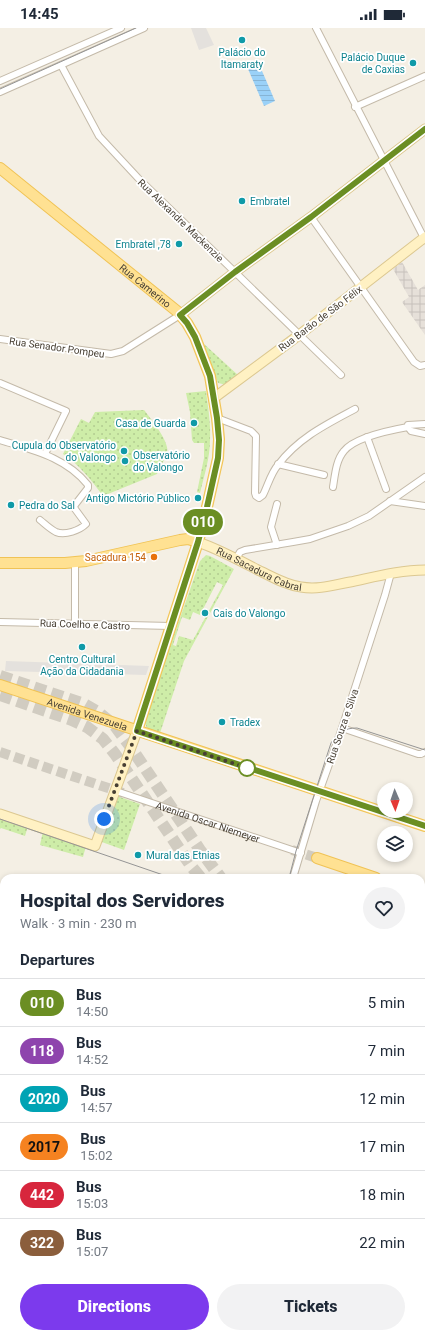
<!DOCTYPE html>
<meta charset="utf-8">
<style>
:root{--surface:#fff;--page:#f2f2f3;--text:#1f2937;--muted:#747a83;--line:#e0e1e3;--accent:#7c3aed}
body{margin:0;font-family:Roboto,sans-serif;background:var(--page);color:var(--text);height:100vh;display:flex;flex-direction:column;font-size:15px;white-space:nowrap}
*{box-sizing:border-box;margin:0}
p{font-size:13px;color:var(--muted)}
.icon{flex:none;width:22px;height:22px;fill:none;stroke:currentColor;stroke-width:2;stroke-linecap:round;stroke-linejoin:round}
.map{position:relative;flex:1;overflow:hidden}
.sheet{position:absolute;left:0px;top:846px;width:425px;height:464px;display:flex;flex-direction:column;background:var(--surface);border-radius:12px 12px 0 0;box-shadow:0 2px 6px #0003}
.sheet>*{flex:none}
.badge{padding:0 8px;border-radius:13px;font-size:14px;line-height:26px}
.needle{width:26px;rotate:178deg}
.tools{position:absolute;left:377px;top:754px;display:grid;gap:8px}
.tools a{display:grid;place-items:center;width:36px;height:36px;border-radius:50%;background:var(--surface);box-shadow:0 2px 6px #0003;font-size:20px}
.you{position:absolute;width:20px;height:20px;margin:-10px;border:3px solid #fff;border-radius:50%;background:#1a73e8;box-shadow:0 0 0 6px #1a73e833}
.map>.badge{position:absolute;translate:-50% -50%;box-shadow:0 0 0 2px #fff}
h2{padding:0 20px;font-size:15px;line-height:36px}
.round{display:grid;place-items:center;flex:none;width:42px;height:42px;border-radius:21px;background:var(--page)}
.overview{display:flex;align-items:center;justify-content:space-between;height:68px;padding:0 20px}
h1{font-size:19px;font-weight:800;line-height:30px}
.cta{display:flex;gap:8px;margin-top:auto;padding:8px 20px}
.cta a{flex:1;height:46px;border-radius:24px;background:var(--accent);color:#fff;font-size:16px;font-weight:800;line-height:46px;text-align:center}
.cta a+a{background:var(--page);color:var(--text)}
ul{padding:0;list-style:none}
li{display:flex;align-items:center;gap:12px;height:48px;padding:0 20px;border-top:1px solid var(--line)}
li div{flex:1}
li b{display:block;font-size:15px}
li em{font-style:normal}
li .badge{min-width:44px;font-weight:700;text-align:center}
.status{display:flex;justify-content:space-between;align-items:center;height:28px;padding:0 20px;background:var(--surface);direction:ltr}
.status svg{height:11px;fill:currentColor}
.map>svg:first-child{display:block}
.industrial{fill:url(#industrial-grid)}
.grass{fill:url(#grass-dots);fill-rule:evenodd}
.parking{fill:#e4e1dd}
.water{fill:url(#water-rules)}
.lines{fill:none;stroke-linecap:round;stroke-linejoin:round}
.primary-tunnel{stroke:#d1ccc1;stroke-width:10;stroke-dasharray:10 5;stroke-linecap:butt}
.highway-tunnel{stroke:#d1ccc1;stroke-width:12;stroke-dasharray:12 6;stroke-linecap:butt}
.street-casing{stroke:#c4baa9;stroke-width:8}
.secondary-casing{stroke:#dcc891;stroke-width:11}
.primary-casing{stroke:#f0c356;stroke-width:12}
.street{stroke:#fff;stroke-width:6}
.secondary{stroke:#fff1c3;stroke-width:9}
.primary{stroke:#ffe192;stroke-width:10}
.tram{stroke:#959595;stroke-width:1}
.line-casing{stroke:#fff;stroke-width:9}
.line{stroke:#6b8e23;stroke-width:6}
.walk{stroke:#473f33;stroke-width:4;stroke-dasharray:0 7.2}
.culture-dot{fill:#0f9aa8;stroke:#fff;stroke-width:1.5}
.food-dot{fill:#e8710a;stroke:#fff;stroke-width:1.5}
.stop-dot{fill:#fff;stroke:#6b8e23;stroke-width:2}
.labels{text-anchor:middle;stroke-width:3.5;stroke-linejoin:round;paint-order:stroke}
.culture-label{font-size:10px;fill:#0d838f;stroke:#fff;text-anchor:start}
.street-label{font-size:10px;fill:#473f33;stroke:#fff}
.food-label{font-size:10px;fill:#c56008;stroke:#fff;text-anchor:end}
</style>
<div class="status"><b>14:45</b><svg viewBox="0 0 49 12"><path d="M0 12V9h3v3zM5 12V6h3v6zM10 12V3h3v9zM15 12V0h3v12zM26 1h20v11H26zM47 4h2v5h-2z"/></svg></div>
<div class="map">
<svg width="425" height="1310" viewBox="0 0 425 1310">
<defs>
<pattern id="industrial-grid" width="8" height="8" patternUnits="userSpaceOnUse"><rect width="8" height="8" fill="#e6e0d9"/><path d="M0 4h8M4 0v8" fill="none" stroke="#c7c1bb"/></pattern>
<pattern id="grass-dots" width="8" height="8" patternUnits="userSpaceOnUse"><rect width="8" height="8" fill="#ceeda8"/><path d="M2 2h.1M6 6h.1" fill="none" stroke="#b2cc91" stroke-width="1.8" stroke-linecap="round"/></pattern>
<pattern id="water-rules" width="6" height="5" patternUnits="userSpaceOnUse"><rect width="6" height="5" fill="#9ad1f8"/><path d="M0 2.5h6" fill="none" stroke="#86b4d5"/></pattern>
</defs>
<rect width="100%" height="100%" fill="#f4efe4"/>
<polygon class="industrial" points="402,234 418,262 425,257 425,307 402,274 409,269 393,241"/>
<g class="grass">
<polygon points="204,316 239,348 227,357 218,355"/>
<path d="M206,363C208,379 211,396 210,412C210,430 204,448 200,465L197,464L204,430V415H194L192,412L190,384L186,365Z"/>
<path d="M144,382C151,391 171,415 167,426C164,434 159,438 157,446L103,468C92,453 79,436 63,426L81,391L89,395L95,384Z"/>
<path d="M206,527L210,528L234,541L184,633L160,705L147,700L144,693L200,533ZM217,554L223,557L193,612L179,608L176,618L173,617L182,589L190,592L193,584L200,587Z"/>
<polygon points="117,768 140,776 124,822 99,813"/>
<polygon points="0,789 28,798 25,808 1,800 0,801"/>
<polygon points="43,803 86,818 83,829 40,817"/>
</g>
<g class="parking">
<polygon points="191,0 206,0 214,17 199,22"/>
<polygon points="6,633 149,638 146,647 5,643"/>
</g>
<g class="water">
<polygon points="259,36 275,73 264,78 248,41"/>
<polygon points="0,876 4,877 4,1306 421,1306 421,1013 425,1014 425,1310 0,1310"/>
</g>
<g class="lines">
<g class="primary-tunnel">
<polyline points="0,724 123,765"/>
<polyline points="292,822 317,830"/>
</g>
<g class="highway-tunnel">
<polyline points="0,648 84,676 98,684 115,698 130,718 200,822 221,850"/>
<polyline points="0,667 72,692 87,699 103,711 115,726 191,838 201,850"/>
<polyline points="421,931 425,932"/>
<polyline points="421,941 425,943"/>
</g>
<defs>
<g id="street">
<polyline points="316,0 425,212"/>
<polyline points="61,37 99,108 138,150 341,347"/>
<polyline points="0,53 121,0"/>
<polyline points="0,64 144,0"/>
<polyline points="355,79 425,48"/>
<polyline points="311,189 414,334 420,338 425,337"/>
<polyline points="0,311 111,326 123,323 180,287"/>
<polyline points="0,355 66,383 45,426"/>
<path d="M217,390L251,403L256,408L255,465L256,468L259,470L263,467C268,457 271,445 278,437C298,410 327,396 355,381"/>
<polyline points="425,396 408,397 408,399 411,403 425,406"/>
<polyline points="367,409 386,461"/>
<path d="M0,412C32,422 66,429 88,457V460L74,478L75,481L86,496C80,502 65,508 56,504C50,501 45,496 40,492"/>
<polyline points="278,436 324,447"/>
<path d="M333,459C335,447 336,432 344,423C355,409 391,402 408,399"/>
<polyline points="390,473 425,478"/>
<polyline points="277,517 271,499 277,476"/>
<polyline points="236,531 240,524 245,522 293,514 310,511 348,498 369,488 425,449"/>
<polyline points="75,534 75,596"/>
<polyline points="0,594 171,598"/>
<polyline points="342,700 418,726 421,726 425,724"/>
<path id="s1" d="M116,763L301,825"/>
<polyline points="293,850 316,773 342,700 385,567 391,545"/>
<polyline points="421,927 425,928"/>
</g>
<g id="secondary">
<polyline points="180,287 235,244 311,189 425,101"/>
<polyline points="214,370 299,307 425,209"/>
<path id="s2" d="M198,514C218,521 237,531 256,541C271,548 285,557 301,559C318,562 334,557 350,554C374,549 400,542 425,542"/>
<polyline points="0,786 95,818 137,703"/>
</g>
<g id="primary">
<path id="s3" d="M0,140L178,284L187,295L195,309L210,348L217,390L219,411L218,430L207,479L198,514L137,703"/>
<polyline points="0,535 65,535 86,533 180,512 188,511 198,514"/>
<path id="s4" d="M0,657L425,798"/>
<polyline points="317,830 376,850"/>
<polyline points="421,865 425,866"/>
</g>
</defs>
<use href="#street" class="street-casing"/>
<use href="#secondary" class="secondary-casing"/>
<use href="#primary" class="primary-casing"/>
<use href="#street" class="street"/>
<use href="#secondary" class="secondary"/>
<use href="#primary" class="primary"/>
<g class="tram">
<polyline points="0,61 136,0"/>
<polyline points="0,791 172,850"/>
<path d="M289,850L296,823L331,715C337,704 345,700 357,700L425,722"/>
<polyline points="421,932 425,933"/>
</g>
</g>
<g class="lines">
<defs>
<polyline id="line" points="425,101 311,189 235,244 180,287 187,295 195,309 210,348 217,390 219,412 218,430 207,479 198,514 137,703 425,798"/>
</defs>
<use href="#line" class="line-casing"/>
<use href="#line" class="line"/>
<polyline class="walk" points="104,791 137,703 247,740"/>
</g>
<g class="culture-dot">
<circle cx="242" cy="12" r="4"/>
<circle cx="413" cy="35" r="4"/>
<circle cx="242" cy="173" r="4"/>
<circle cx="179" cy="216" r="4"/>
<circle cx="194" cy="395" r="4"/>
<circle cx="124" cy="423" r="4"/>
<circle cx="125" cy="433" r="4"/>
<circle cx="198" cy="470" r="4"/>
<circle cx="11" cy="477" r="4"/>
<circle cx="205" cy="585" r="4"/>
<circle cx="82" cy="619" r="4"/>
<circle cx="222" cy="694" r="4"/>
<circle cx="138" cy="827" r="4"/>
</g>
<circle class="food-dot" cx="154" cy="529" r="4"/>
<circle class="stop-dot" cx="247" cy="740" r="8"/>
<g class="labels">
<g class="culture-label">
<text x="242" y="28" text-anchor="middle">Palácio do<tspan x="242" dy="12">Itamaraty</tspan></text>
<text x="405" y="33" text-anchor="end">Palácio Duque<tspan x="405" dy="12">de Caxias</tspan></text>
<text x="250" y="177">Embratel</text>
<text x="171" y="220" text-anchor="end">Embratel ,78</text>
<text x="186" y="399" text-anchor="end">Casa de Guarda</text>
<text x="116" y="421" text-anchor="end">Cupula do Observatório<tspan x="116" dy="12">do Valongo</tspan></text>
<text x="133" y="431">Observatório<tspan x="133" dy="12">do Valongo</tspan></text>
<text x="190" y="474" text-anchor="end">Antigo Mictório Público</text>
<text x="19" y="481">Pedra do Sal</text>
<text x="213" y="589">Cais do Valongo</text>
<text x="82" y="635" text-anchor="middle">Centro Cultural<tspan x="82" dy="12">Ação da Cidadania</tspan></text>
<text x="230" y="698">Tradex</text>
<text x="146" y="831">Mural das Etnias</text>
</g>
<g class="street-label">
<text transform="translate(181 192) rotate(44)" y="4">Rua Alexandre Mackenzie</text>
<text dy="4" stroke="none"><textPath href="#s3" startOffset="187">Rua Camerino</textPath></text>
<text transform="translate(320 290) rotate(-37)" y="4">Rua Barão de São Félix</text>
<text transform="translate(57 319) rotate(8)" y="4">Rua Senador Pompeu</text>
<text dy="4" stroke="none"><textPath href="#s2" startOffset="67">Rua Sacadura Cabral</textPath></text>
<text transform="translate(85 596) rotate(2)" y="4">Rua Coelho e Castro</text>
<text dy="4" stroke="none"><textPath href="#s4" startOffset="92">Avenida Venezuela</textPath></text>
<text transform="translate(342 698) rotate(-71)" y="4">Rua Souza e Silva</text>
<text dy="4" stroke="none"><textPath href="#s1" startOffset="97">Avenida Oscar Niemeyer</textPath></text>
</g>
<g class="food-label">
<text x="146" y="533">Sacadura 154</text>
</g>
</g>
</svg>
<div class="tools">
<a><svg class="needle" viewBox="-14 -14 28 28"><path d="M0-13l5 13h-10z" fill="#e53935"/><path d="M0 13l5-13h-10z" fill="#747a83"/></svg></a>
<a><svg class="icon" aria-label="layers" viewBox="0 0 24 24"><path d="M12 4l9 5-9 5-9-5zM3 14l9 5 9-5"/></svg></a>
</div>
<div class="you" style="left:104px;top:791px"></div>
<b class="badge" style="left:203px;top:494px;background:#6b8e23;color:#fff">010</b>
<section class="sheet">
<div class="overview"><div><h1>Hospital dos Servidores</h1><p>Walk · 3 min · 230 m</p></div><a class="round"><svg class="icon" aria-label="heart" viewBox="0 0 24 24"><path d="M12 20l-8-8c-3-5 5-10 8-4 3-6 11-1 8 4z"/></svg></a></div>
<h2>Departures</h2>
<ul>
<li><span class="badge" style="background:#6b8e23;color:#fff">010</span><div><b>Bus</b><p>14:50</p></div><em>5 min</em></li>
<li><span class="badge" style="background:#8e44ad;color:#fff">118</span><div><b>Bus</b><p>14:52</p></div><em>7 min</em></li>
<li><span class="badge" style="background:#00a3b4;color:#fff">2020</span><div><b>Bus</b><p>14:57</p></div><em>12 min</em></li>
<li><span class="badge" style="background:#f58220;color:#111">2017</span><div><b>Bus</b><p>15:02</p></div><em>17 min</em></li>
<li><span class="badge" style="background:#d7263d;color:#fff">442</span><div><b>Bus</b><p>15:03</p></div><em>18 min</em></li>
<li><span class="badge" style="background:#8b5e3c;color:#fff">322</span><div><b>Bus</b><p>15:07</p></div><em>22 min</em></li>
</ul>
<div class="cta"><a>Directions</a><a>Tickets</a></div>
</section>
</div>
